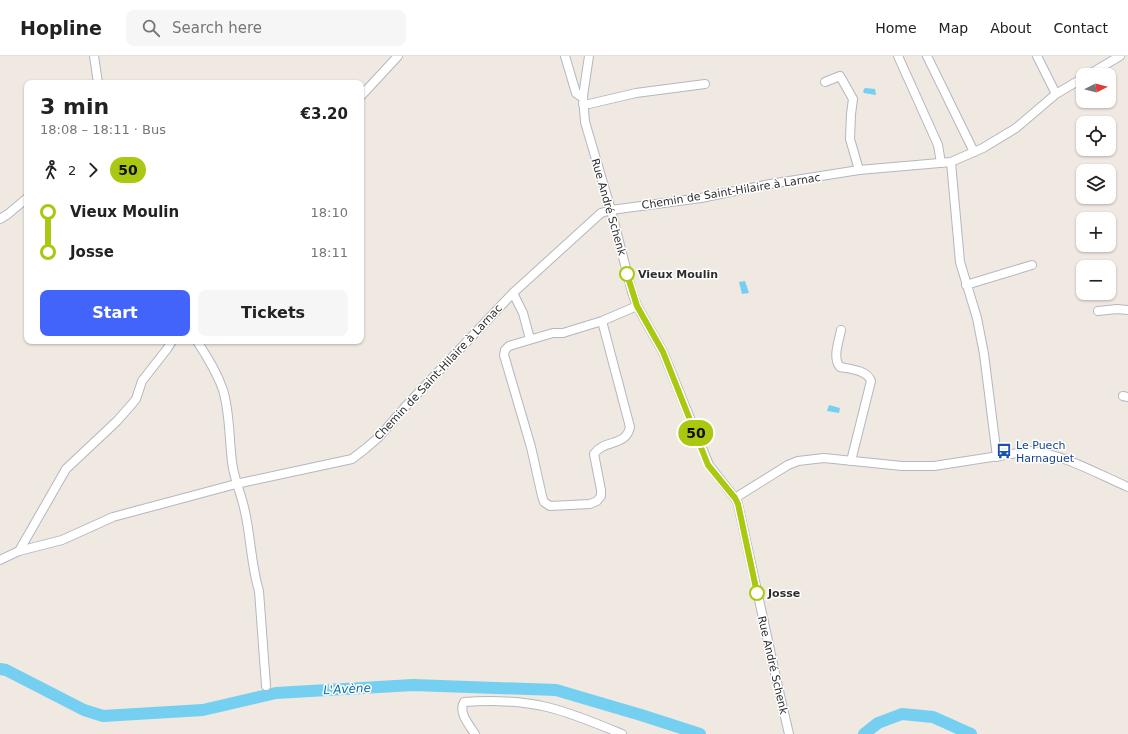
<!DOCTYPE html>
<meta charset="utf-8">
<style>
:root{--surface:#fff;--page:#f6f6f6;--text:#222;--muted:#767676;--line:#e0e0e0;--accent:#4264fb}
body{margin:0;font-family:"DejaVu Sans",sans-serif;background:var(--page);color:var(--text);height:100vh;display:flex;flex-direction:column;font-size:15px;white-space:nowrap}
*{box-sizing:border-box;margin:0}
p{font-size:13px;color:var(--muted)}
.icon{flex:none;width:22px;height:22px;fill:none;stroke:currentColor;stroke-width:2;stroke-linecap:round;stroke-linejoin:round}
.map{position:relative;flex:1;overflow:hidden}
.drawer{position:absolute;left:24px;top:24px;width:340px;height:264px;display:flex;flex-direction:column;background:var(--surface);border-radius:8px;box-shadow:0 1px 3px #0004}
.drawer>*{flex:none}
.badge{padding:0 8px;border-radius:13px;font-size:14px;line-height:26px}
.needle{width:26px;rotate:84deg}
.fabs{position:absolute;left:1076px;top:12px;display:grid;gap:8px}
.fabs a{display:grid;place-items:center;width:40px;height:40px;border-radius:8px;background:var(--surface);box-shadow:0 1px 3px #0004;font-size:20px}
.map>.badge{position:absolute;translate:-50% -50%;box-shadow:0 0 0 2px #fff}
.legs{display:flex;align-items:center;gap:6px;height:44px;padding:0 16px;font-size:13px}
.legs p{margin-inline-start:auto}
.overview{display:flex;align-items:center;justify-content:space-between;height:68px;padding:0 16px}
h1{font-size:22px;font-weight:800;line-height:30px}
.primary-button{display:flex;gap:8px;margin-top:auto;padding:8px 16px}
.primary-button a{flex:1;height:46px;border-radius:8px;background:var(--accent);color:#fff;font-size:16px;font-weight:800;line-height:46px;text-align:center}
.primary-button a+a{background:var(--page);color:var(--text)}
ul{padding:0 16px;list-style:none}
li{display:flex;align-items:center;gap:14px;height:40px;font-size:15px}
li i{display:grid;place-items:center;width:6px;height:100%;margin:0 5px;background:currentColor}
li i::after{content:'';width:10px;height:10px;margin:-5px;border:3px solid;border-radius:50%;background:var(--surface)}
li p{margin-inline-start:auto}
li:first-child i{background:linear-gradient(#0000 50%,currentColor 0)}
li:last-child i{background:linear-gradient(currentColor 50%,#0000 0)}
header{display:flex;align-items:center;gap:24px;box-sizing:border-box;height:56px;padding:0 20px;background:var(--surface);border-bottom:1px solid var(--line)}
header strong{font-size:19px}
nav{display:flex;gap:22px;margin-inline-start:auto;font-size:14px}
.search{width:280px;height:36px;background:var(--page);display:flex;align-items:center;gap:10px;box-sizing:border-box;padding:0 14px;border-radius:8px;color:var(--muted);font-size:15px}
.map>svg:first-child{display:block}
.water{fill:#75cff0}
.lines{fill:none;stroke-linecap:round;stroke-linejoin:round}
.river{stroke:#75cff0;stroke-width:12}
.minor-casing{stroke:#b4b7c1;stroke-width:10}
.minor{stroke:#fff;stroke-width:8}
.line-1-casing{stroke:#fff;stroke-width:9}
.line-1{stroke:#aac811;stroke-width:6}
.stop-1-dot{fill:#fff;stroke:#aac811;stroke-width:2}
.labels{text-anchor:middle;stroke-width:3;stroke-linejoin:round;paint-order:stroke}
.street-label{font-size:11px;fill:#2e2e2e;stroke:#fff}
.stop-label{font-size:11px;font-weight:bold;fill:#2e2e2e;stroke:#fff;text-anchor:start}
.transit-label{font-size:11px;fill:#164399;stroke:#fff;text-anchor:start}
.water-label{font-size:12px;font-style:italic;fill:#0d6fa3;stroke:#fff}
</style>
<header>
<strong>Hopline</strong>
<div class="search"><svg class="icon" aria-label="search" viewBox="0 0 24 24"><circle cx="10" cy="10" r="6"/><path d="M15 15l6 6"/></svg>Search here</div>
<nav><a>Home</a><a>Map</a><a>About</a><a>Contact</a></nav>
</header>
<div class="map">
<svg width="1128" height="678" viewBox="0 0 1128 678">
<rect width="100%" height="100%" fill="#efe9e1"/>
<g class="water">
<polygon points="865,32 875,33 876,39 864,37 863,35"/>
<polygon points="745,225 749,237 742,238 739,226"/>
<polygon points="829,349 840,352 839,357 827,355"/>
</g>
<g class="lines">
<g class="river">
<polyline points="0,613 6,614 84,654 103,660 203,654 276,637 413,629 556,634 641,659 700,678"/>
<polyline points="864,678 878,667 902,658 933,661 971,678"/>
</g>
<defs>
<g id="minor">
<polyline points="94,0 98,27"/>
<polyline points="565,0 576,37 580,40 583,40"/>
<polyline points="589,0 583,40 585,66 611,154 632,236 637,250 663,296 709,409 735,442 738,448 781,644 789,678"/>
<polyline points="898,0 938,89 941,107"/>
<polyline points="927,0 974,96"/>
<polyline points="1037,0 1056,38"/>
<polyline points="1088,19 1120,0"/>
<polyline points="825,26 840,20 853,43 851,58 850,83 859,114"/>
<polyline points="361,40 398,0"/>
<polyline points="583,48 589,48 636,37 705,28"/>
<polyline points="951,106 960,206 977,262 984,298 997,401"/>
<polyline points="0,163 8,158 27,142"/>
<polyline points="966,229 1032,209"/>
<polyline points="513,237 523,257 530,283"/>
<polyline points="1098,255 1117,253 1128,254"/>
<path d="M602,265L630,371C626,391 604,383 594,398L601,434V440L597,445L590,448L550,450L544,446L542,440L531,391L504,299L505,294L509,290L553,277H563L602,265L637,250"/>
<path d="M841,274C839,285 832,302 840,311C850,313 867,314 871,325L851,405"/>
<path d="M197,285C207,301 217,316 223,334C230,357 229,382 232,406C234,424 242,439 245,456C251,482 251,509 259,535L266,630"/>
<polyline points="1123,340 1128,341"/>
<path d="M735,442L788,409L798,405L824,402L902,410H934L1031,395C1063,398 1098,418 1128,431"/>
<polyline points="19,495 66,413 117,365 132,348 136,343 142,325 167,293 172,285"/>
<polyline points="0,504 19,495 62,484 113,461 236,428 352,403 365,393 379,381 405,351 513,237 601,157 611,154 701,142 770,128 859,114 951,106 983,92 1016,72 1056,38 1083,22"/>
<path d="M475,678C469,669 458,656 464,646C491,644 521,645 547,651C572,657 598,668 622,678"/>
</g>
</defs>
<use href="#minor" class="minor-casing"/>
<use href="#minor" class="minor"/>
</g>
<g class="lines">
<defs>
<polyline id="line-1" points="627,218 637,250 663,296 708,409 735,442 738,448 757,537"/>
</defs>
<use href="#line-1" class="line-1-casing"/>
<use href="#line-1" class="line-1"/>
</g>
<defs>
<symbol id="bus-bare" viewBox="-9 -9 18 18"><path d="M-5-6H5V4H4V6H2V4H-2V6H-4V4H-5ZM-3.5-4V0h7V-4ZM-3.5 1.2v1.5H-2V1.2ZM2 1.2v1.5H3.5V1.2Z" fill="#1a4fb4" stroke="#fff" stroke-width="2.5" paint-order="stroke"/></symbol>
</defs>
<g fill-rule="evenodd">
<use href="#bus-bare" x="993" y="384" width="22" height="22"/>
</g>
<g class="stop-1-dot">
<circle cx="627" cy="218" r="7"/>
<circle cx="757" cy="537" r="7"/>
</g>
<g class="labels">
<g class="street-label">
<text transform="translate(731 135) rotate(-9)" y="4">Chemin de Saint-Hilaire à Larnac</text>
<text transform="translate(609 151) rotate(74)" y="4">Rue André Schenk</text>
<text transform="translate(438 316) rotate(-47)" y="4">Chemin de Saint-Hilaire à Larnac</text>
<text transform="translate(773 609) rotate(77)" y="4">Rue André Schenk</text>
</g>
<g class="stop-label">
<text x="638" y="222">Vieux Moulin</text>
<text x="768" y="541">Josse</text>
</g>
<g class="transit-label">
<text x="1016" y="393">Le Puech<tspan x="1016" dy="13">Harnaguet</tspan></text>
</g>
<g class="water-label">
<text transform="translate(347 633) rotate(-3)" y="4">L'Avène</text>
</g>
</g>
</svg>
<div class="fabs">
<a><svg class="needle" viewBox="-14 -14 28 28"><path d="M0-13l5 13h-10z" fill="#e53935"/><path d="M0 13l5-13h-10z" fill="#767676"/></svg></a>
<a><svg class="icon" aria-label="locate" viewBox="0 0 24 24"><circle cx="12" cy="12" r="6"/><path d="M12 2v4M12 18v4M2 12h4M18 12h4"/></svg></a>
<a><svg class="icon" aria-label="layers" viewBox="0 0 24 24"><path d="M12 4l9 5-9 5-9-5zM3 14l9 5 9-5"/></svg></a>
<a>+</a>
<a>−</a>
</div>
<b class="badge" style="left:696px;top:377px;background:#aac811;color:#111">50</b>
<section class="drawer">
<div class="overview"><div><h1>3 min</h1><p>18:08 – 18:11 · Bus</p></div><b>€3.20</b></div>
<div class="legs"><svg class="icon" aria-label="walk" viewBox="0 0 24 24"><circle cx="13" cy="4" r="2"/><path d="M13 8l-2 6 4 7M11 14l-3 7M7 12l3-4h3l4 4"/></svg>2<svg class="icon" aria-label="forward" viewBox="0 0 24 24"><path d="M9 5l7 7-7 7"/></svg><b class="badge" style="background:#aac811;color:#111">50</b></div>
<ul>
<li><i style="color:#aac811"></i><b>Vieux Moulin</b><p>18:10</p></li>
<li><i style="color:#aac811"></i><b>Josse</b><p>18:11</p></li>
</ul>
<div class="primary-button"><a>Start</a><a>Tickets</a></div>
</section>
</div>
